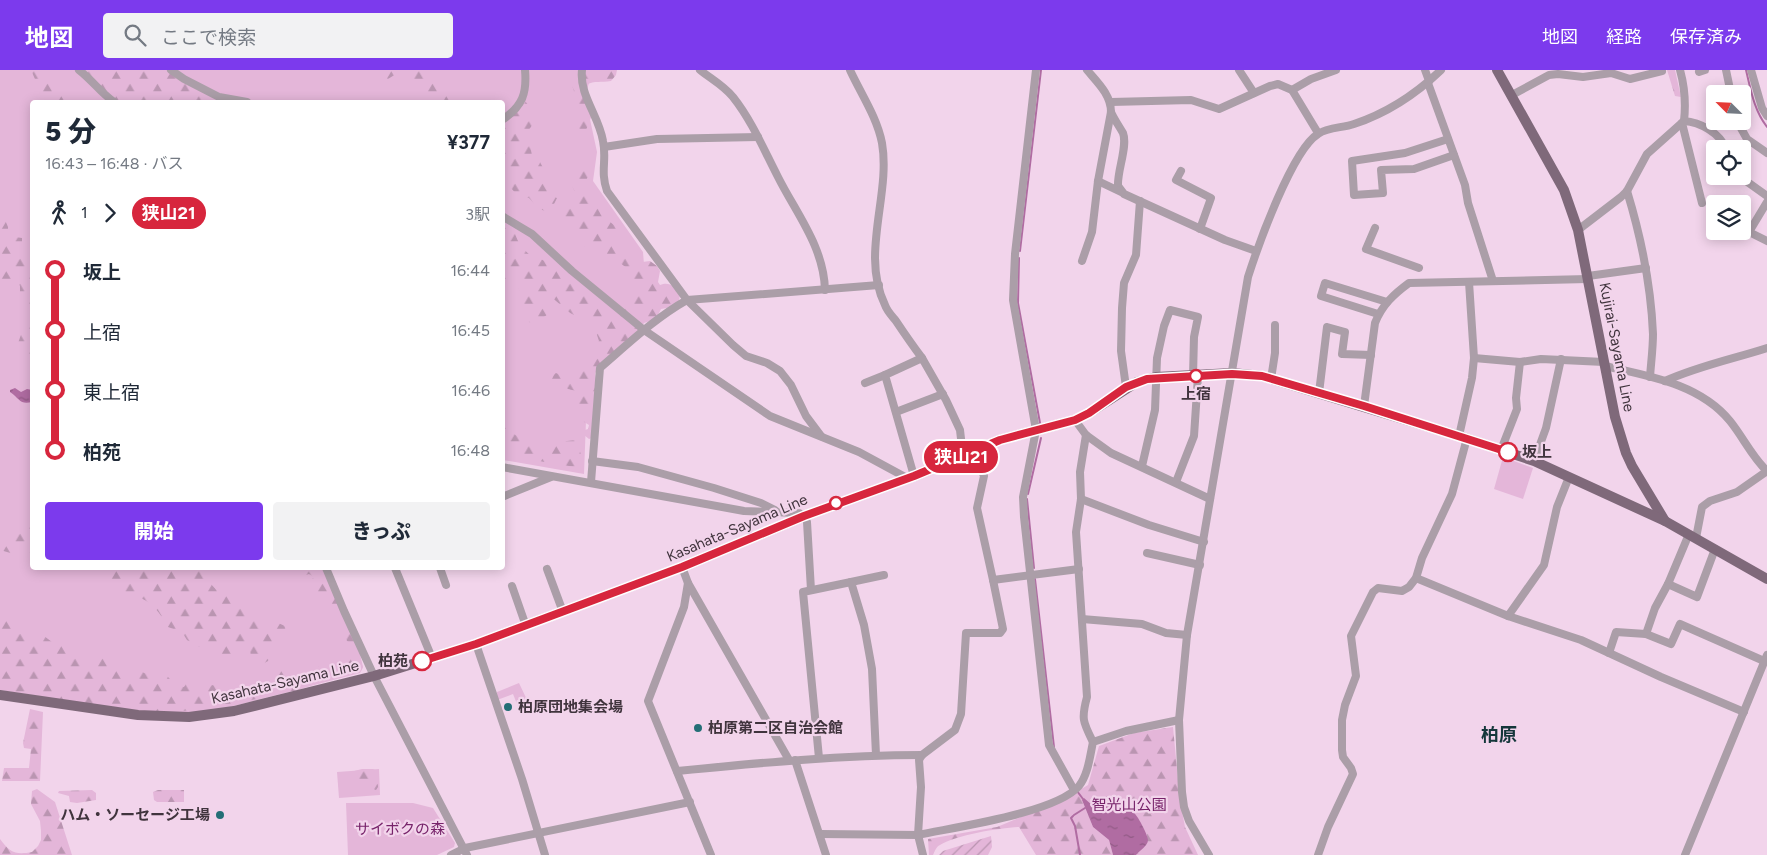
<!DOCTYPE html>
<html lang="ja">
<meta charset="utf-8">
<style>
:root{--surface:#fff;--page:#f2f2f3;--text:#1f2937;--muted:#747a83;--accent:#7c3aed}
body{margin:0;font-family:Figtree,"Noto Sans JP",sans-serif;background:var(--page);color:var(--text);height:100vh;display:flex;flex-direction:column;font-size:19px;white-space:nowrap}
*{box-sizing:border-box;margin:0}
p{font-size:16px;color:var(--muted)}
.icon{flex:none;width:28px;height:28px;fill:none;stroke:currentColor;stroke-width:2;stroke-linecap:round;stroke-linejoin:round}
.map{position:relative;flex:1;overflow:hidden}
.drawer{position:absolute;left:30px;top:30px;width:475px;height:470px;display:flex;flex-direction:column;background:var(--surface);border-radius:5px;box-shadow:0 2px 12px #0003}
.drawer>*{flex:none}
.badge{padding:0 10px;border-radius:16px;font-size:18px;line-height:32px}
.needle{width:32px;rotate:294deg}
.tools{position:absolute;left:1706px;top:15px;display:grid;gap:10px}
.tools a{display:grid;place-items:center;width:45px;height:45px;border-radius:5px;background:var(--surface);box-shadow:0 2px 12px #0003;font-size:25px}
.map>.badge{position:absolute;translate:-50% -50%;box-shadow:0 0 0 2px #fff}
.legs{display:flex;align-items:center;gap:8px;height:55px;padding:0 15px;font-size:16px}
.legs p{margin-inline-start:auto}
.summary{display:flex;align-items:center;justify-content:space-between;height:85px;padding:0 15px}
h1{font-size:28px;font-weight:800;line-height:38px}
.cta{display:flex;gap:10px;margin-top:auto;padding:10px 15px}
.cta a{flex:1;height:58px;border-radius:5px;background:var(--accent);color:#fff;font-size:20px;font-weight:800;line-height:58px;text-align:center}
.cta a+a{background:var(--page);color:var(--text)}
ul{padding:0 15px;list-style:none}
li{display:flex;align-items:center;gap:18px;height:60px;font-size:19px}
li i{display:grid;place-items:center;width:8px;height:100%;margin:0 6px;background:currentColor}
li i::after{content:'';width:12px;height:12px;margin:-6px;border:4px solid;border-radius:50%;background:var(--surface)}
li p{margin-inline-start:auto}
li:first-child i{background:linear-gradient(#0000 50%,currentColor 0)}
li:last-child i{background:linear-gradient(currentColor 50%,#0000 0)}
header{display:flex;align-items:center;gap:30px;box-sizing:border-box;height:70px;padding:0 25px;background:var(--accent);color:#fff}
header strong{font-size:24px}
nav{display:flex;gap:28px;margin-inline-start:auto;font-size:18px}
.search{width:350px;height:45px;background:var(--page);display:flex;align-items:center;gap:12px;box-sizing:border-box;padding:0 18px;border-radius:5px;color:var(--muted);font-size:19px}
.map>svg:first-child{display:block}
.green{fill:#e4b6d9}
.forest{fill:url(#forest-firs)}
.garden{fill:url(#garden-furrows)}
.water{fill:url(#water-ripples)}
.lines{fill:none;stroke-linecap:round;stroke-linejoin:round}
.stream{stroke:#b06ca2;stroke-width:2}
.minor{stroke:#ab9ea8;stroke-width:8}
.major{stroke:#7f697a;stroke-width:10}
.line-1-casing{stroke:#fff;stroke-width:11}
.line-1{stroke:#d7263d;stroke-width:8}
.stop-1-dot{fill:#fff;stroke:#d7263d;stroke-width:2.5}
.poi-dot{fill:#246e76;stroke:#f2d4eb;stroke-width:2}
.labels{text-anchor:middle;stroke-width:4.5;stroke-linejoin:round;paint-order:stroke}
.street-label{font-size:15px;fill:#40343d;stroke:#f2d4eb}
.stop-label{font-size:15px;font-weight:bold;fill:#40343d;stroke:#f2d4eb}
.poi-label{font-size:15px;font-weight:bold;fill:#40343d;stroke:#f2d4eb;text-anchor:start}
.park-label{font-size:15px;fill:#77236a;stroke:#f2d4eb}
.quarter-label{font-size:18px;font-weight:bold;fill:#14363a;stroke:#f2d4eb}
</style>
<header>
<strong>地図</strong>
<div class="search"><svg class="icon" aria-label="search" viewBox="0 0 24 24"><circle cx="10" cy="10" r="6"/><path d="M15 15l6 6"/></svg>ここで検索</div>
<nav><a>地図</a><a>経路</a><a>保存済み</a></nav>
</header>
<div class="map">
<svg width="1767" height="785" viewBox="0 0 1767 785">
<defs>
<pattern id="forest-firs" width="22" height="20" patternUnits="userSpaceOnUse" patternTransform="scale(1.25)"><rect width="22" height="20" fill="#e4b6d9"/><path d="M5 1l3.5 6h-7zM16 11l3.5 6h-7z" fill="#ba95b1"/></pattern>
<pattern id="garden-furrows" width="10" height="10" patternUnits="userSpaceOnUse" patternTransform="scale(1.25)"><rect width="10" height="10" fill="#e4b6d9"/><path d="M-1 1l2-2M0 10L10 0M9 11l2-2" fill="none" stroke="#ba95b1"/></pattern>
<pattern id="water-ripples" width="26" height="14" patternUnits="userSpaceOnUse" patternTransform="scale(1.25)"><rect width="26" height="14" fill="#b06ca2"/><path d="M2 4q2-2 4 0t4 0M15 11q2-2 4 0t4 0" fill="none" stroke="#915a85"/></pattern>
</defs>
<rect width="100%" height="100%" fill="#f2d4eb"/>
<g class="green">
<polygon points="0,0 35,0 48,32 32,32 32,498 321,498 363,597 360,603 230,637 190,643 150,641 0,618"/>
<polygon points="42,0 593,0 585,26 597,82 593,111 643,182 645,207 630,265 588,297 584,404 503,390 502,32 55,32"/>
<polygon points="1503,387 1533,398 1523,429 1494,419"/>
<polygon points="519,613 528,632 527,636 519,639 513,624 497,630 497,622"/>
<polygon points="379,699 380,725 339,728 337,702"/>
<polygon points="346,733 413,733 433,738 455,773 454,777 437,785 348,785"/>
</g>
<g class="forest">
<polygon points="31,0 51,0 58,19 70,32 45,32"/>
<polygon points="83,0 182,0 202,19 204,26 210,32 113,32 115,25 104,22 98,11"/>
<polygon points="380,0 419,0 421,3 436,10 439,16 456,26 457,32 435,32 436,28 432,25 423,27 403,10 397,9 396,4 388,9 382,7"/>
<path d="M572,0H617L616,5L611,11C601,13 595,10 586,15L592,45L586,60L581,61L576,54L577,47L572,32L574,21L570,10Z"/>
<polygon points="1667,0 1675,0 1681,27 1675,26"/>
<path d="M525,31L529,36L525,43L535,47C534,58 523,62 523,73H530L532,86C539,88 540,92 543,98L540,102L541,106L548,110L550,114C549,118 553,127 557,128L554,134L556,137L564,138L575,133L578,127L573,118L570,105L579,98L585,100L588,107L584,113L586,118L585,124L595,129L601,145L618,158L617,169L613,177L616,182L634,193L650,191L657,196L660,201L658,212L660,215C670,211 674,217 680,224L679,232L672,237L661,239L656,249L644,253L640,260L598,297L595,304L596,309L592,368L589,369L584,365L585,360L588,359L589,355L584,352L582,343L577,334L580,331L579,323C575,320 572,320 568,319C563,316 562,312 555,312L552,309L553,305L556,303L570,309L579,302V297L585,293L586,289L599,271L596,262V252L590,245H585L581,243L574,245C565,241 560,233 552,228L547,229V245L542,248L541,254L537,256L529,252L528,246L521,244L523,226L518,217V212L513,207L509,209L507,216L503,217V150C515,153 514,167 521,176C524,180 529,184 533,188C542,188 546,192 555,196C569,202 575,200 588,210L585,220C601,235 603,243 626,236C642,193 627,203 600,178L591,180L581,174L567,154L556,150L549,143L538,138L529,128L518,126L511,118L519,104L515,101L509,103L503,97L502,39Z"/>
<polygon points="0,138 8,157 8,167 9,173 13,173 15,167 22,168 22,177 14,188 17,191 23,185 29,187 25,196 28,205 32,208 32,237 20,225 20,216 16,209 5,215 0,216"/>
<polygon points="32,247 32,296 24,289 18,273 25,254"/>
<polygon points="503,339 510,347 511,362 525,371 547,373 577,370 581,385 575,397 515,387 503,380"/>
<path d="M32,449V484L29,482L21,486L0,480V469C14,471 22,464 23,450Z"/>
<path d="M85,498H180L182,506H189L195,502V498H207L211,503L209,511C217,524 230,528 243,533C249,536 252,539 258,540L260,546L263,550L269,549L285,556C287,565 282,577 273,581L268,591L259,596L252,592L249,575L245,571L242,579L235,582L225,590L213,587L209,580L197,576L187,570L182,562L168,557C162,545 150,529 136,527C130,526 125,528 119,528C116,520 112,515 105,510L99,511L91,501Z"/>
<path d="M302,498H324L360,584L363,597L361,601L350,602L298,620L238,633L199,640L145,643L0,620V542C11,544 14,555 20,564H35L44,566L52,572H64L84,588L95,584L115,591L128,600L142,602L152,606L166,605L177,616L184,617L188,611L196,609L202,618L213,615L222,619L232,618L244,620L267,618L272,614L276,602L283,599L301,601L316,596L326,599L331,598L339,593L347,595L351,589L353,575L347,571L330,531C319,527 313,525 307,515L314,507L309,504L303,506L298,504Z"/>
<polygon points="30,639 43,642 40,711 2,711 4,698 29,698 31,679 24,678 23,673"/>
<path d="M1173,657L1180,731L1185,757L1198,785H1136L1147,766L1134,743L1121,739L1119,736L1112,737L1109,736L1107,731L1092,735L1082,730L1093,757L1109,770L1113,785H1036L1019,757C1000,758 956,765 940,775C936,777 935,781 933,785H929L928,769L997,757L1066,728L1088,715L1099,676L1134,663Z"/>
<polygon points="362,699 373,699 377,701 378,717 376,720 368,717 366,721 363,721 357,717 356,713 349,712 348,704 350,702"/>
<path d="M37,719L55,732L72,785H0V769C10,783 16,785 32,782L38,776L41,770V761L40,751L31,734L32,721Z"/>
<polygon points="92,720 96,723 96,730 77,733 70,732 69,726 58,723 59,721"/>
<polygon points="158,720 184,720 184,732 157,732 154,730 153,722"/>
</g>
<polygon class="garden" points="991,766 992,777 988,785 939,785 943,781"/>
<g class="water">
<path d="M15,318L21,322L27,319L32,320V332C20,335 20,329 10,322V320Z"/>
<path d="M1084,728L1092,735L1107,731L1109,736L1112,737L1119,736C1123,740 1128,740 1133,742C1137,744 1148,765 1148,770C1148,776 1139,781 1136,785H1113L1109,770L1093,757L1082,730Z"/>
</g>
<g class="lines">
<g class="stream">
<path d="M1746,0C1751,21 1754,40 1767,57"/>
<polyline points="1020,181 1041,0"/>
<polyline points="1019,188 1018,233 1040,353"/>
<polyline points="1028,424 1041,368"/>
<polyline points="1027,429 1034,498"/>
<polyline points="1035,509 1054,677"/>
<polyline points="1077,721 1083,729"/>
<polyline points="1074,745 1085,738"/>
<polyline points="1073,746 1071,748 1075,756 1080,785"/>
</g>
<g class="minor">
<path d="M79,0C92,10 101,23 114,32"/>
<polyline points="171,0 184,9 219,27 247,32"/>
<path d="M582,0C579,25 599,46 603,71C607,90 600,101 607,121L687,230L733,275L746,286L767,293L780,301L791,315L806,346L821,366"/>
<path d="M700,0C711,9 723,15 733,27C752,51 764,80 778,107C796,143 824,177 825,220"/>
<path d="M850,0C861,24 877,47 882,73C891,125 860,184 885,235C887,241 892,246 896,251C904,263 913,276 922,288"/>
<polyline points="1036,0 1015,184 1013,230 1036,360 1023,427 1024,447 1049,675 1074,720"/>
<polyline points="1239,0 1254,23"/>
<polyline points="1425,0 1429,11"/>
<polyline points="1726,0 1731,24"/>
<polyline points="1751,0 1762,38 1767,46"/>
<polyline points="1699,2 1705,0"/>
<polyline points="1428,13 1465,115 1468,133 1493,211"/>
<polyline points="1292,20 1311,9 1336,0"/>
<polyline points="1512,25 1549,5 1558,4 1583,7 1611,3 1630,9 1662,1"/>
<polyline points="1111,32 1191,30 1219,39 1270,16 1278,14 1292,20 1318,63"/>
<path d="M1111,42C1114,49 1119,56 1123,63C1128,76 1117,101 1118,116L1124,124L1225,170L1256,181"/>
<path d="M502,50C523,36 527,23 525,0"/>
<path d="M1684,51C1700,52 1720,63 1726,79"/>
<polyline points="1737,51 1747,69 1767,83"/>
<polyline points="1682,53 1702,133"/>
<polyline points="1448,69 1405,83 1352,91 1354,125 1383,123 1381,100 1414,99 1454,85"/>
<polyline points="604,77 657,69 758,67"/>
<polyline points="1181,101 1176,110 1211,128 1200,159"/>
<polyline points="1739,106 1767,126"/>
<polyline points="1098,111 1121,122"/>
<path d="M1627,121C1641,167 1651,216 1653,264C1653,278 1651,293 1650,307"/>
<polyline points="1767,132 1749,162 1767,171"/>
<polyline points="502,146 532,164 572,201 644,260 770,346 859,382 907,408"/>
<polyline points="1375,158 1366,179 1419,198"/>
<path d="M1578,160L1621,127L1627,121L1647,84L1684,51C1686,33 1685,18 1680,0"/>
<path d="M1082,191L1092,162L1098,111L1111,42C1111,25 1098,13 1087,0"/>
<polyline points="1588,206 1646,198"/>
<polyline points="1378,244 1321,226 1325,213 1387,232"/>
<polyline points="1474,288 1520,292 1541,289 1604,292"/>
<path d="M1605,296C1649,306 1700,314 1730,351C1743,367 1752,387 1767,401"/>
<polyline points="1271,309 1275,283 1275,255"/>
<path d="M1665,311C1698,296 1733,289 1767,278"/>
<polyline points="865,313 885,305"/>
<polyline points="1126,317 1121,281 1122,238 1124,213 1136,185 1140,131"/>
<polyline points="1319,323 1327,257 1345,262 1342,284 1371,285"/>
<path d="M1364,336L1375,253C1382,235 1394,224 1409,213L1588,209"/>
<polyline points="896,342 943,324"/>
<polyline points="1075,350 1086,365 1111,383 1210,429"/>
<path d="M1086,365L1080,402L1081,429L1076,462L1087,627C1081,649 1083,652 1093,672"/>
<polyline points="1459,366 1472,308 1474,288 1469,212"/>
<polyline points="1501,380 1517,339 1516,328 1520,292"/>
<polyline points="592,391 638,397 714,418 761,433 775,440"/>
<polyline points="1534,391 1546,358 1561,289"/>
<polyline points="1142,396 1155,340 1157,288 1164,256 1170,240 1198,247 1194,267 1193,306"/>
<polyline points="502,397 744,441 799,443 804,446 807,452 811,520"/>
<polyline points="914,406 885,305 922,288 946,330 960,360 963,386"/>
<path d="M591,412L600,298C628,274 655,248 687,230L879,215"/>
<polyline points="1176,412 1194,366 1198,306"/>
<polyline points="502,427 551,407"/>
<polyline points="1081,429 1149,455 1204,472"/>
<polyline points="1696,468 1702,437 1710,431 1737,422 1767,401"/>
<polyline points="1147,483 1200,495"/>
<polyline points="682,497 688,513 684,537 648,631 711,785"/>
<polyline points="326,498 344,541 374,606 467,785"/>
<polyline points="395,498 432,588"/>
<polyline points="440,498 446,515"/>
<polyline points="547,499 563,542"/>
<polyline points="1416,508 1508,546 1581,570 1661,607 1744,642"/>
<polyline points="993,510 1079,499"/>
<polyline points="851,512 884,505"/>
<polyline points="688,513 789,690"/>
<polyline points="1668,514 1697,527 1715,479"/>
<polyline points="512,516 526,556"/>
<polyline points="1508,546 1544,495 1557,437 1569,407"/>
<polyline points="1082,549 1142,554 1166,563 1187,565"/>
<polyline points="1646,564 1655,538 1668,514 1689,464"/>
<polyline points="476,574 522,709 545,785"/>
<polyline points="1609,583 1616,562 1646,564 1671,574 1680,554 1764,591"/>
<polyline points="819,688 803,522 851,512 864,555 872,599 876,685"/>
<polyline points="795,690 826,785"/>
<path d="M677,701C759,693 840,685 922,685"/>
<polyline points="821,764 918,765 921,717 919,690 922,685 955,660 961,644 966,563 1000,563 1003,559 993,510 977,438 984,406 973,381"/>
<polyline points="451,785 465,778 690,732"/>
<path d="M923,785L918,765C955,757 1056,743 1079,716C1088,705 1090,686 1093,672L1126,661L1179,650"/>
<path d="M1209,785L1189,751L1184,737L1182,722L1179,650L1187,565L1248,207C1258,176 1292,80 1318,64C1328,57 1343,58 1354,54C1387,43 1416,24 1441,0"/>
<polyline points="1318,785 1328,757 1353,704 1351,698 1343,687 1342,680 1342,650 1345,635 1356,606 1351,566 1373,522 1378,518 1402,521 1409,517 1416,508 1422,488 1452,424 1467,368"/>
<polyline points="1685,785 1767,585"/>
</g>
<g class="major">
<polyline points="1497,0 1564,120 1578,160 1615,347 1626,383 1632,396 1665,451"/>
<polyline points="0,625 138,645 189,647 234,641 374,606 476,574 682,497 804,446 914,406 1000,370 1075,350 1089,343 1137,312 1156,307 1232,303 1262,306 1459,366 1534,391 1665,451 1767,509"/>
</g>
</g>
<g class="lines">
<defs>
<polyline id="line-1" points="422,591 476,574 682,497 804,446 914,406 1000,370 1075,350 1089,343 1126,317 1147,309 1232,304 1262,306 1364,336 1508,382"/>
</defs>
<use href="#line-1" class="line-1-casing"/>
<use href="#line-1" class="line-1"/>
</g>
<g class="stop-1-dot">
<circle cx="1196" cy="306" r="6"/>
<circle cx="1508" cy="382" r="9"/>
<circle cx="836" cy="433" r="6"/>
<circle cx="422" cy="591" r="9"/>
</g>
<g class="poi-dot">
<circle cx="508" cy="637" r="5"/>
<circle cx="698" cy="658" r="5"/>
<circle cx="220" cy="745" r="5"/>
</g>
<g class="labels">
<g class="street-label">
<text transform="translate(1617 277) rotate(79)" y="5">Kujirai-Sayama Line</text>
<text transform="translate(737 458) rotate(-23)" y="5">Kasahata-Sayama Line</text>
<text transform="translate(285 612) rotate(-13)" y="5">Kasahata-Sayama Line</text>
</g>
<g class="stop-label">
<text x="1196" y="329">上宿</text>
<text x="1522" y="387" text-anchor="start">坂上</text>
<text x="408" y="596" text-anchor="end">柏苑</text>
</g>
<g class="poi-label">
<text x="518" y="642">柏原団地集会場</text>
<text x="708" y="663">柏原第二区自治会館</text>
<text x="210" y="750" text-anchor="end">ハム・ソーセージ工場</text>
</g>
<g class="park-label">
<text x="1129" y="740">智光山公園</text>
<text x="400" y="764">サイボクの森</text>
</g>
<g class="quarter-label">
<text x="1499" y="671">柏原</text>
</g>
</g>
</svg>
<div class="tools">
<a><svg class="needle" viewBox="-14 -14 28 28"><path d="M0-13l5 13h-10z" fill="#e53935"/><path d="M0 13l5-13h-10z" fill="#747a83"/></svg></a>
<a><svg class="icon" aria-label="locate" viewBox="0 0 24 24"><circle cx="12" cy="12" r="6"/><path d="M12 2v4M12 18v4M2 12h4M18 12h4"/></svg></a>
<a><svg class="icon" aria-label="layers" viewBox="0 0 24 24"><path d="M12 4l9 5-9 5-9-5zM3 14l9 5 9-5"/></svg></a>
</div>
<b class="badge" style="left:961px;top:387px;background:#d7263d;color:#fff">狭山21</b>
<section class="drawer">
<div class="summary"><div><h1>5 分</h1><p>16:43 – 16:48 · バス</p></div><b>¥377</b></div>
<div class="legs"><svg class="icon" aria-label="walk" viewBox="0 0 24 24"><circle cx="13" cy="4" r="2"/><path d="M13 8l-2 6 4 7M11 14l-3 7M7 12l3-4h3l4 4"/></svg>1<svg class="icon" aria-label="forward" viewBox="0 0 24 24"><path d="M9 5l7 7-7 7"/></svg><b class="badge" style="background:#d7263d;color:#fff">狭山21</b><p>3駅</p></div>
<ul>
<li><i style="color:#d7263d"></i><b>坂上</b><p>16:44</p></li>
<li><i style="color:#d7263d"></i><span>上宿</span><p>16:45</p></li>
<li><i style="color:#d7263d"></i><span>東上宿</span><p>16:46</p></li>
<li><i style="color:#d7263d"></i><b>柏苑</b><p>16:48</p></li>
</ul>
<div class="cta"><a>開始</a><a>きっぷ</a></div>
</section>
</div>
